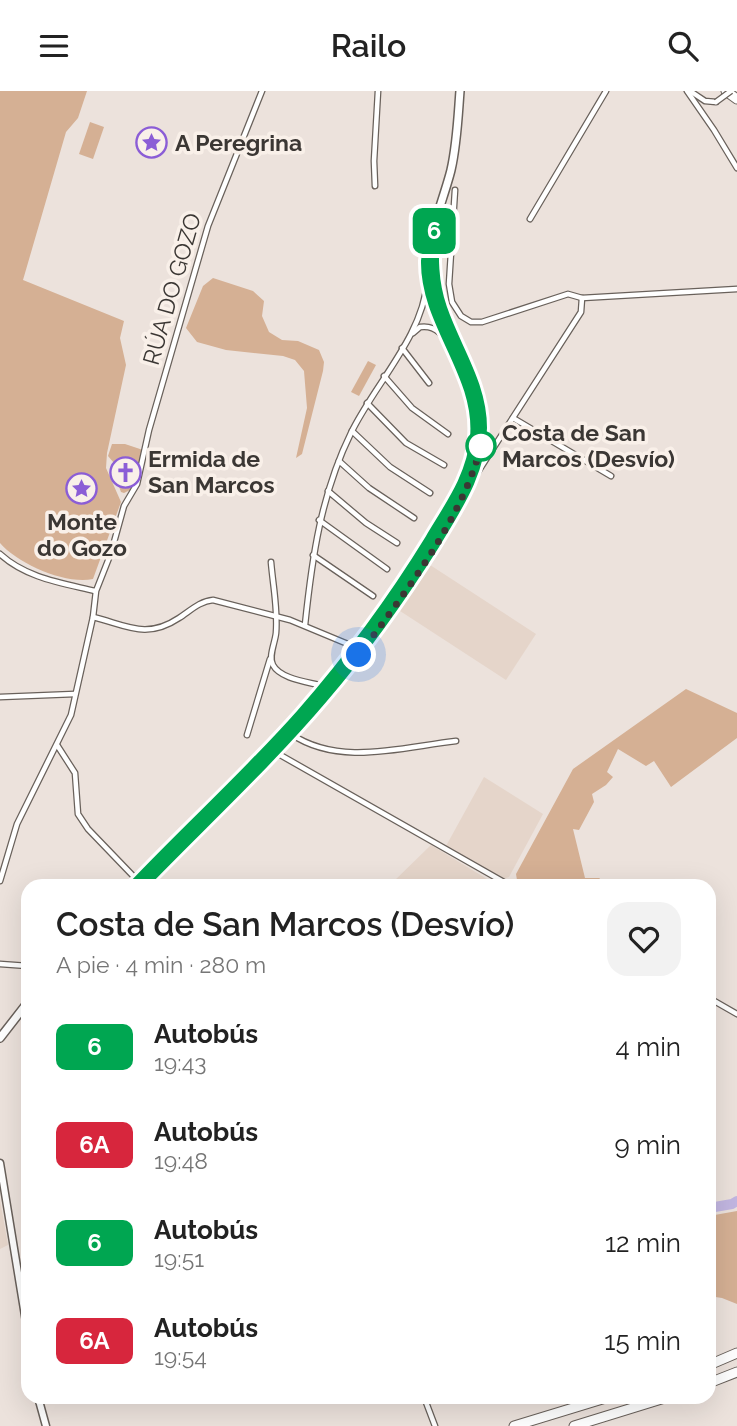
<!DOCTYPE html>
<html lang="es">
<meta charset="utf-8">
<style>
:root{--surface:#fff;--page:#f2f2f2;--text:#222;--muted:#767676}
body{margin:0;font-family:Raleway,sans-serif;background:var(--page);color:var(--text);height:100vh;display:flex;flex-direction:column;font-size:26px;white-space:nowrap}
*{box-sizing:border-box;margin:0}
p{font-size:23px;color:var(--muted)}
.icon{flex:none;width:38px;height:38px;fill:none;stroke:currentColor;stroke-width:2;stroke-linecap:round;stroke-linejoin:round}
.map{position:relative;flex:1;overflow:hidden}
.panel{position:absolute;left:21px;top:788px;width:695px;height:525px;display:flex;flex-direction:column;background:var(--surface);border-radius:21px;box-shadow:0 7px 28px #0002}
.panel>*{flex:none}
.badge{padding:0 14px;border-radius:10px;font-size:24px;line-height:46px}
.you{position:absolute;width:35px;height:35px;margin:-18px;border:5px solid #fff;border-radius:50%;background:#1a73e8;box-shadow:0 0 0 10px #1a73e833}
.map>.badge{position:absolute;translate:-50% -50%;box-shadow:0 0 0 4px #fff}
.round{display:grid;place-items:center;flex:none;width:74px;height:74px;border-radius:21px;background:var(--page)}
.summary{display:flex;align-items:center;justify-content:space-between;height:119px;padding:0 35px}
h1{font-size:33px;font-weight:600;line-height:52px}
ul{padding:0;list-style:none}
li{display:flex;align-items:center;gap:21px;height:98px;padding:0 35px}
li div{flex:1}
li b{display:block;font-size:26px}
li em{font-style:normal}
li .badge{min-width:77px;font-weight:700;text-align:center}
header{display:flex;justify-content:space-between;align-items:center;height:91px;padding:0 35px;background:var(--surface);font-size:32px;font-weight:600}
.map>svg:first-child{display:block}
.built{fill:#e5d5ca}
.green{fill:#d5b094}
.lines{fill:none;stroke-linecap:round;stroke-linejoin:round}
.river{stroke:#c2b6e1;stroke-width:10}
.street-casing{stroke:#69615b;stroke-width:7}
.secondary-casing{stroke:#69615b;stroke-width:9}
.primary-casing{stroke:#69615b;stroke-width:10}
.highway-casing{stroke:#69615b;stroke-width:11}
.street{stroke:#fff;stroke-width:4.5}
.secondary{stroke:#fff;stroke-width:6}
.primary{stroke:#fff;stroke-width:7}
.highway{stroke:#fff;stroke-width:9}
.street-bridge-casing{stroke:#69615b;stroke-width:7;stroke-linecap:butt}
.street-bridge{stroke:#fff;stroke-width:4.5}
.line-casing{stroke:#fff;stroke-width:16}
.line{stroke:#00a651;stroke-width:10}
.walk{stroke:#3b3734;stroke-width:7;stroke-dasharray:0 12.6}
.stop-dot{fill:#fff;stroke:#00a651;stroke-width:3.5}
.labels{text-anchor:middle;stroke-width:7;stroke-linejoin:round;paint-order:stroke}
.poi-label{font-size:23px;font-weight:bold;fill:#3b3734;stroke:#f9f0e9;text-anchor:start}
.street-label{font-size:23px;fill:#3b3734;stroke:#f9f0e9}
.stop-label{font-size:23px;font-weight:bold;fill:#3b3734;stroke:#f9f0e9;text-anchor:start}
</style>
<header><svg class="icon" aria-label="menu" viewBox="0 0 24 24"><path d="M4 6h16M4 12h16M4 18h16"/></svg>Railo<svg class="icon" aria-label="search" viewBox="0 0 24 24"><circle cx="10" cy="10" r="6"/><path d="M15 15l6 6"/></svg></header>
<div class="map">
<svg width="737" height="1335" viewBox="0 0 737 1335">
<rect width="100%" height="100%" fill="#ece2dc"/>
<g class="built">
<polygon points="427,472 536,543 506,589 397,518"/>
<polygon points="484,686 543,723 509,786 503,788 446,755"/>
<polygon points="431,754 492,791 489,794 390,794"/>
<polygon points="0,1109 8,1154 0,1158"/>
</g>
<g class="green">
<path d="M0,0H87L78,27L66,41L23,189L124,230L120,247L126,274L107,362L106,377L121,411L93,488C66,494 18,473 0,452Z"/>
<polygon points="90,31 104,36 93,68 79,63"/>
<polygon points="213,187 253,200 264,210 262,225 269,241 282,249 298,250 319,259 324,271 323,280 302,363 296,367 307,317 304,280 295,269 283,265 226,259 197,251 186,237 203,195"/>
<polygon points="368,270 376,274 359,305 351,301"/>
<polygon points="112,353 125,353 143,359 130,399 124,402 121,401 112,376 114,372 108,365"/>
<polygon points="686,598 737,622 737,647 671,696 654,670 646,675 618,658 607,681 613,686 606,694 592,703 594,711 579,739 573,738 585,787 600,787 595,794 526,794 517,789 516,783 573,678"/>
<polygon points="737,1120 737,1213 722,1207 709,1205 709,1125"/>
</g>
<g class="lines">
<polyline class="river" points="709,1117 732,1113 737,1110"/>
<defs>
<g id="street">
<polyline points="687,0 714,39 737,77"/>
<polyline points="690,0 705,10 716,11"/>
<polyline points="375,95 374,70 378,0"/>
<polyline points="455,99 449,193 452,211 461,225 471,231 482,231 568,203 582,207 737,198"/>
<polyline points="530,128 606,0"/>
<path d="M413,242L420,236C442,233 446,253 455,268"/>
<polyline points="402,257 429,292"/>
<polyline points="384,285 412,317 448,343"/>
<polyline points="367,312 406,352 444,374"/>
<polyline points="513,327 611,385"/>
<polyline points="352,340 390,376 430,402"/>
<polyline points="339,370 369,397 414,427"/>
<polyline points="474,387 581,221 582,207"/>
<polyline points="328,400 366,432 397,452"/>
<polyline points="319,429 387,478"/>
<path d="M0,463C26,487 62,492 95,500"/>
<polyline points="313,464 373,505"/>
<path d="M271,471C273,495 278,518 276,542C275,552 268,566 273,574C280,588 309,591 323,595"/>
<path d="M93,526C126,534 146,549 179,527C190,520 200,510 213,509L290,529L355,556"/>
<path d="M305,534C312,467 321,403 351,342C374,294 423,245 427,191"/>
<polyline points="0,606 75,603"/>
<path d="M291,643C340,676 402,656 456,650"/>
<polyline points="247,644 270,568"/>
<polyline points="57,654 75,682 78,723 88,738 138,790"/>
<polyline points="275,661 509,794"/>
<polyline points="0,790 17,733 71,624 93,526 96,500 111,462 124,415 137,393 149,339 208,135 262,0"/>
<polyline points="0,873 28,875"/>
<polyline points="709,907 737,923"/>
<polyline points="424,1306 435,1335"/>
</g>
<g id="secondary">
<polyline points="0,1072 28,1243"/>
<polyline points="38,1306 46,1335"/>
</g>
<g id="primary">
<path d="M134,794C189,737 248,683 300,623C348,568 391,511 429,449C449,417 471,386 475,348C482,286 432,236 427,176C425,153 445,104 451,79C457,53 458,26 460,0"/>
<path d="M143,794C203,732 267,673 323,607C364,559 401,508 434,453C457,417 481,382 482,337C482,293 456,258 442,218C434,195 433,174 434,150"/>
<polyline points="0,947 28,911"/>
</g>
<g id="highway">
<polyline points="726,0 737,8"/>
<polyline points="709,1274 737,1262"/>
<polyline points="709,1292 737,1281"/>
<polyline points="514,1335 609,1306"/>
<polyline points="574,1335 668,1306"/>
</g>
</defs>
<use href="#street" class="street-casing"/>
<use href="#secondary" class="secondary-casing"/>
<use href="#primary" class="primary-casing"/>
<use href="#highway" class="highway-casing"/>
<use href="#street" class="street"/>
<use href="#secondary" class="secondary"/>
<use href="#primary" class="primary"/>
<use href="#highway" class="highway"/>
<defs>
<polyline id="street-bridge" points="716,11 731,0"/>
</defs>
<use href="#street-bridge" class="street-bridge-casing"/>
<use href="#street-bridge" class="street-bridge"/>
</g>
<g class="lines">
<defs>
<path id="line" d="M134,794C189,736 248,683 301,623C349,568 392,510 430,448C449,416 472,385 475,347C481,283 425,233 426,170C427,159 432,149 435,139C433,166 433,191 442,217C456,258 482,293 482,337C481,382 457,416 435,453C401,507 364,559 323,607C267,673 203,732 143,794"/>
</defs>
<use href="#line" class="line-casing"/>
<use href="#line" class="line"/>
<path class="walk" d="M359,564C404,503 462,429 481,355"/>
</g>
<defs>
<symbol id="sight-ring" viewBox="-11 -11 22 22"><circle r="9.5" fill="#f9f0e9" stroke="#8b5dd6" stroke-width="1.5"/><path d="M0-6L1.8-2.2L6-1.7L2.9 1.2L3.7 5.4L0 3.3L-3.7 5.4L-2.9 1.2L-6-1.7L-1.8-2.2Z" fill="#8b5dd6"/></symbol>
<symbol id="church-ring" viewBox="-11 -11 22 22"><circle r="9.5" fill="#f9f0e9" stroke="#8b5dd6" stroke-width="1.5"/><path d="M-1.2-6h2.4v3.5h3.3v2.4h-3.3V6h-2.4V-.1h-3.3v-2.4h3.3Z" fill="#8b5dd6"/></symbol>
</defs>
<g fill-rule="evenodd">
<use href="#sight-ring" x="134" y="34" width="35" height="35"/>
<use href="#church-ring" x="108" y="364" width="35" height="35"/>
<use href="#sight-ring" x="64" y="380" width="35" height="35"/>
</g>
<circle class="stop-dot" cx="481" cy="355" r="14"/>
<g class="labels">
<g class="poi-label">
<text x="175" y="60">A Peregrina</text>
<text x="148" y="376">Ermida de<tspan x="148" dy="26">San Marcos</tspan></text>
<text x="82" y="439" text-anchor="middle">Monte<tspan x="82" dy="26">do Gozo</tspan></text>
</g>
<g class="street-label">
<text transform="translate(172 198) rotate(-74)" y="8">RÚA DO GOZO</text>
</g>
<g class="stop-label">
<text x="502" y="350">Costa de San<tspan x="502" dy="26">Marcos (Desvío)</tspan></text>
</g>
</g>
</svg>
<div class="you" style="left:359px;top:564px"></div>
<b class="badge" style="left:434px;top:140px;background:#00a651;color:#fff">6</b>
<section class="panel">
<div class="summary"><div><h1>Costa de San Marcos (Desvío)</h1><p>A pie · 4 min · 280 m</p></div><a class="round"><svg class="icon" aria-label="heart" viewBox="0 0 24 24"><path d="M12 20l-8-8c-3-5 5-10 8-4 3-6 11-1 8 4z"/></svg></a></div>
<ul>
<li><span class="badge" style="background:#00a651;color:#fff">6</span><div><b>Autobús</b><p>19:43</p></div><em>4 min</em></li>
<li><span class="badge" style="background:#d7263d;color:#fff">6A</span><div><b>Autobús</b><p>19:48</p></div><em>9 min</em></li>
<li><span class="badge" style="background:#00a651;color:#fff">6</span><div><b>Autobús</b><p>19:51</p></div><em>12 min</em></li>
<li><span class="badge" style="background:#d7263d;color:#fff">6A</span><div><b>Autobús</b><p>19:54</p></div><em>15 min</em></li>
</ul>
</section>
</div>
